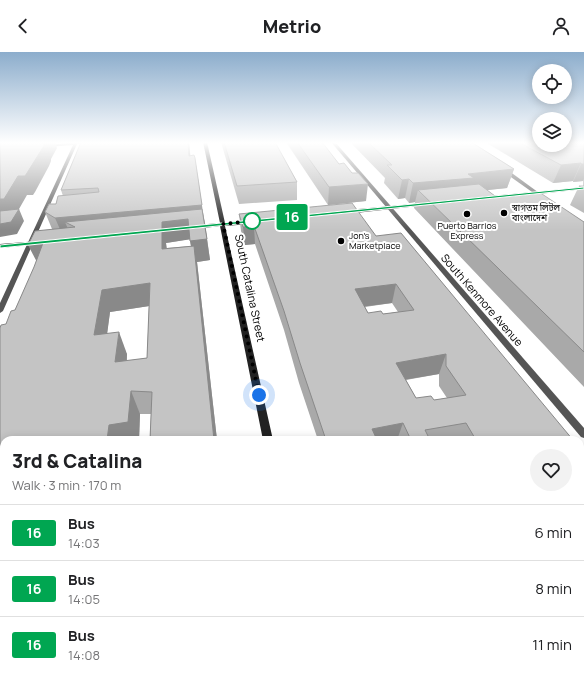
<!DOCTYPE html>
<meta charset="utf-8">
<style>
:root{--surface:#fff;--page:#f2f2f2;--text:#202124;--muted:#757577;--line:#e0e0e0}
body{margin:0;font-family:Manrope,"Noto Sans Bengali",sans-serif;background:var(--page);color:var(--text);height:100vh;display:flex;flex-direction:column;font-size:15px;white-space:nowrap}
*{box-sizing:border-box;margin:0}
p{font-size:13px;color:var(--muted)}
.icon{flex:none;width:22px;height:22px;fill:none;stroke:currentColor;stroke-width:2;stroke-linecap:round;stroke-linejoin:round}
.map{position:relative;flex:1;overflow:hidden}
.drawer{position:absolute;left:0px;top:384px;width:584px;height:244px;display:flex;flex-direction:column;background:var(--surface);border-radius:12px 12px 0 0;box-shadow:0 2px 10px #0003}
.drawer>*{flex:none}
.badge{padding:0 8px;border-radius:3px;font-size:14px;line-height:26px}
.tools{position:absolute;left:532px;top:12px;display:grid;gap:8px}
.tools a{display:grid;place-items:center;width:40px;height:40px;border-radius:50%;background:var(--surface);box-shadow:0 2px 10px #0003;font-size:20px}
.you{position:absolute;width:20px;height:20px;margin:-10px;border:3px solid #fff;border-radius:50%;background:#1a73e8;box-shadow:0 0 0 6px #1a73e833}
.map>.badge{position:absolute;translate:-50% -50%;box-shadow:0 0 0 2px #fff}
.round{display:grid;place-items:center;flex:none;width:42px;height:42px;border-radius:21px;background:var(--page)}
.headline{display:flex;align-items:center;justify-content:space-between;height:68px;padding:0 12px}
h1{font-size:19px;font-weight:800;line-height:30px}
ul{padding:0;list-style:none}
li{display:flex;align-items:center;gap:12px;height:56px;padding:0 12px;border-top:1px solid var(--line)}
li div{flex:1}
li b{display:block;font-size:15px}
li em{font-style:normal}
li .badge{min-width:44px;font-weight:700;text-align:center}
header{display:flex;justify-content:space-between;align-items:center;height:52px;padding:0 12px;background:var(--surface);font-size:18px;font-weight:800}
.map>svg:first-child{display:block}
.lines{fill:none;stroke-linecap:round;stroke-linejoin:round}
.street{fill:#555;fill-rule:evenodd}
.secondary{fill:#222;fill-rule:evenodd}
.wall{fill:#a9a9a9;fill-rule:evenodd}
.shaded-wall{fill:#898989}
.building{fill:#c4c4c4;stroke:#898989;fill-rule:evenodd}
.line{fill:#00a651;stroke:#fff}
.walk{stroke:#000;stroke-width:4;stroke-dasharray:0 7.2}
.poi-dot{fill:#000;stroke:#fff;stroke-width:1.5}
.stop-dot{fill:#fff;stroke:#00a651;stroke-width:2}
.labels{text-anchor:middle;stroke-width:4;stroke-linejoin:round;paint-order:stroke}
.far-poi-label{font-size:9px;fill:#000;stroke:#fff;text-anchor:start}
.street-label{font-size:11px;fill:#000;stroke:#fff}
</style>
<header><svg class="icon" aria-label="back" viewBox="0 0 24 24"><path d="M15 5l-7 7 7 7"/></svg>Metrio<svg class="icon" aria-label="person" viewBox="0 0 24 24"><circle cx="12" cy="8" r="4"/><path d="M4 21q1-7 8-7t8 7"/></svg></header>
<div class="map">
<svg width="584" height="628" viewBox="0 0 584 628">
<rect width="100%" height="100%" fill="#fff"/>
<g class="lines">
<g class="street">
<polygon points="74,90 81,91 77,92 3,259 0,261 0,251 73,93 45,95 43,94"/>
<polygon points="331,90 335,90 584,376 584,386 581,385"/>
<polygon points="501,116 505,116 546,146 542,147 501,118"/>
</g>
<g class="secondary">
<polygon points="203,90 207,90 225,171 250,168 253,170 250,172 225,174 273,388 263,388 220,174 196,177 193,175 196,173 220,171"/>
<polygon points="584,135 584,137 530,143 528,142 530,141"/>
<polygon points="425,151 427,151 427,153 347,162 344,160 347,158"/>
<polygon points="39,189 41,190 41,192 0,196 0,192"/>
<rect x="311" y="624" width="14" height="4"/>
</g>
</g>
<g class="wall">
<path d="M81,90H189L190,104L205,171L210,208L197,210L217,388H150L151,362H140L139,388H4V624H97L80,628H0L6,272L15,258L52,177L45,160L56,152L63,144L61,138ZM190,187L191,194L167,196L166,191ZM149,254L147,306L127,309V302L107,281L110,260Z"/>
<polygon points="221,90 275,90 297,130 297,148 239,152"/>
<polygon points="286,90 322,90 339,112 352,121 366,149 328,153"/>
<polygon points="350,90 471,90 514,117 507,136 487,138 495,144 584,170 584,335 414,156 415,150 409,151 405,146 398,147 384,131 385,126"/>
<polygon points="485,90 584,90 584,161 570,153 579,134 583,134 583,129 573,130 573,129 553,131"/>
<path d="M239,162L376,184L573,388H318L299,331L284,278L255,192L245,193L241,179ZM392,251L398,260L383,262L368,261L365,255ZM439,322V334L447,346L434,348L416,346L406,328Z"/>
<polygon points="580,396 584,404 584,562 580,555"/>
<polygon points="389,624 493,624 481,628 390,628"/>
</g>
<g class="shaded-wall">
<polygon points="0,90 58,90 55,90 57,96 51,107 51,109 49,114 35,140 33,143 27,143 19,157 24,169 17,182 0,185"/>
<polygon points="188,90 189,90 192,120 189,104"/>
<polygon points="195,106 210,208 197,210 217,388 214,388 194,210 190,189 192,187 166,191 167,218 65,170 71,184 63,184 55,166"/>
<polygon points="581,111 573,129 553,131 561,113"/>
<polygon points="581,112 584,112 584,127 583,129 573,130"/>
<polygon points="514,117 507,136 469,140 418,138 415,150 409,151 413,131 468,122"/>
<polygon points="409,127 405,146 398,147 402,128"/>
<polygon points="368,132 366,149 328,153 329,135"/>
<polygon points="254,174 255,192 245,193 243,175"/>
<polygon points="43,191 39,214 28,193"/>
<polygon points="150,231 156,253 110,260 104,306 94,283 102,238"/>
<polygon points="396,232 392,251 352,256 355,237"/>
<polygon points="119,280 127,302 125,333 115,310"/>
<polygon points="446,302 439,322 391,330 396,311"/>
<polygon points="131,339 140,362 139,388 107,388 109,373"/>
<polygon points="403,371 397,388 369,388 372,377"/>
<polygon points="4,522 4,588 0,593 0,527"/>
<polygon points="584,535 584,539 580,542 580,536"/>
<polygon points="36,624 97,624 80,628 36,628"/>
<polygon points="126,624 130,624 129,628 126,628"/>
<polygon points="479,624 493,624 481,628 465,628"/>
</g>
<g class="building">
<polygon points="0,90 44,90 43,92 45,92 42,97 27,121 25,124 18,124 4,147 0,147"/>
<polygon points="81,90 188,90 189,104 194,103 195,106 202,153 55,166 45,160 49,152 56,152 58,144 99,140 98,136 61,138"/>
<polygon points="224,90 275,90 297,130 237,134"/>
<polygon points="297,90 322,90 339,112 344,111 352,121 358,121 368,132 329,135"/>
<polygon points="368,90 471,90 514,117 468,122 474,126 413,131 409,127 402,128 387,113 392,113"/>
<polygon points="518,90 539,90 539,93 565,93 565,90 584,90 584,112 581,112 581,111 561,113"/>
<polygon points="479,132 495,144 539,140 584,170 584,300 418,138"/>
<polygon points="579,134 584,134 584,137"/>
<path d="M352,151L376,184L401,181L573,388H476L466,371L425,378L430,388H411L403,371L372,377L377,388H326L300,311L284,259L254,174L243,175L239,162ZM396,232L414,258L383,262L381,259L368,261L355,237ZM446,302V314L466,343L434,348L431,344L416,346L396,311Z"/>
<polygon points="19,157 11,170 0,172 0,159"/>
<path d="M202,157L207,187L190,189L188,167L162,170V197L194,194L214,388H150L152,340L131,339L128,370L109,373L107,388H4V522L0,527V276L1,273L6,272L11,259L15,258L34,215L43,191L28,193L35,179L75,175L65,170ZM150,231L147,306L115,310L119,280L94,283L102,238Z"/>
<polygon points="580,396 584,401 584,402 582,402 584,404 584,535 580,536"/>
<polygon points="4,575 4,624 36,624 36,628 0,628 0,576"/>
<polygon points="580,590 584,597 584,604 580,605"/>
<rect x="98" y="624" width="28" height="4"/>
<polygon points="226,624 241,624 241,628 210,628"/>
<polygon points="402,624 479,624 465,628 403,628"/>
</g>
<linearGradient id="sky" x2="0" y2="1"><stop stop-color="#8cadcc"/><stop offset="0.51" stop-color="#fff"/><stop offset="1" stop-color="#fff" stop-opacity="0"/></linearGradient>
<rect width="584" height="178" fill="url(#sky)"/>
<polygon class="line" points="584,135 584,137 0,196 0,193"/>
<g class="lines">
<polyline class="walk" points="252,169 223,172 259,343"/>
</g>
<g class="poi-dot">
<circle cx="504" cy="161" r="4"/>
<circle cx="467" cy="162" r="4"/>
<circle cx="341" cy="189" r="4"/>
</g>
<circle class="stop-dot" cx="252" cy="169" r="8"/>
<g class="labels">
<g class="far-poi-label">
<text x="512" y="159">স্বাগতম লিটল<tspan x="512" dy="10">বাংলাদেশ</tspan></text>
<text x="467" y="177" text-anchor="middle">Puerto Barrios<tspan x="467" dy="10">Express</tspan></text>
<text x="349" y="187">Jon's<tspan x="349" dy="10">Marketplace</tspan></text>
</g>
<g class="street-label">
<text transform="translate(250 236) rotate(78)" y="4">South Catalina Street</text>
<text transform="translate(482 248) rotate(49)" y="4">South Kenmore Avenue</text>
</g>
</g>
</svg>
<div class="tools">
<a><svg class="icon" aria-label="locate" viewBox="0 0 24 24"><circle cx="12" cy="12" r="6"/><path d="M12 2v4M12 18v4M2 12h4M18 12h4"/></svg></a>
<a><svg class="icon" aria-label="layers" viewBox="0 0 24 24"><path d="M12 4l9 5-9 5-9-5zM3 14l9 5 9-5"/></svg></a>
</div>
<div class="you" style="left:259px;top:343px"></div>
<b class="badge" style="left:292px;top:165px;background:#00a651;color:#fff">16</b>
<section class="drawer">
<div class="headline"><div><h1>3rd &amp; Catalina</h1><p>Walk · 3 min · 170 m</p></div><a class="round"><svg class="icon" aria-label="heart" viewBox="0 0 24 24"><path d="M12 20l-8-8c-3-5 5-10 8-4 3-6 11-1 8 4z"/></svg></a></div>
<ul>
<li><span class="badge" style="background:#00a651;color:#fff">16</span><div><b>Bus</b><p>14:03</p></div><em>6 min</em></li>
<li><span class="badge" style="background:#00a651;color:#fff">16</span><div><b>Bus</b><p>14:05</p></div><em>8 min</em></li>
<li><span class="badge" style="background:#00a651;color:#fff">16</span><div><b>Bus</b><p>14:08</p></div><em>11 min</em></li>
</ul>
</section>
</div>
